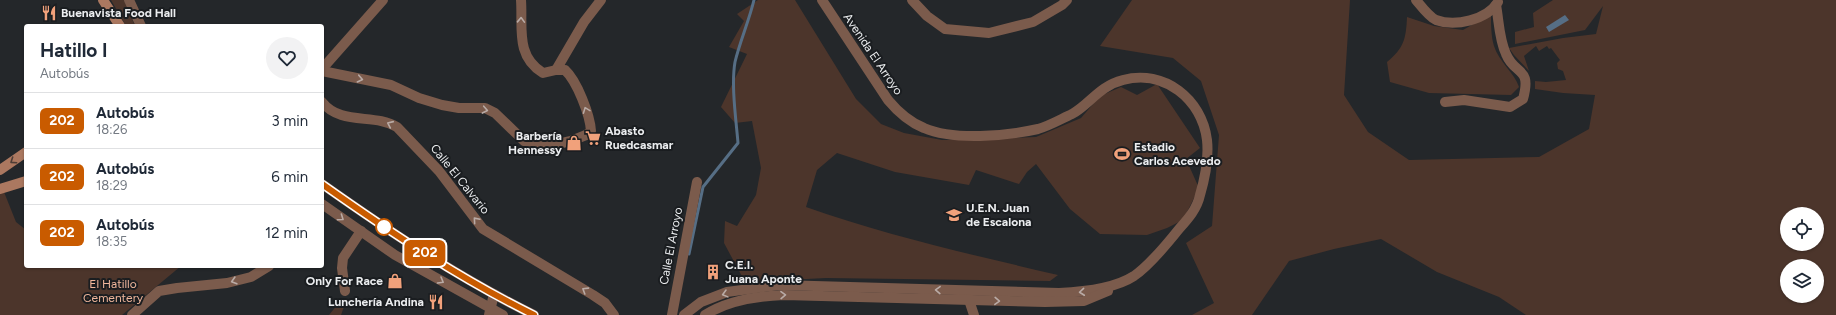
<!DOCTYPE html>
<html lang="es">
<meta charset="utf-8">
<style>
:root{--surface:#fff;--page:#f2f2f3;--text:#1f2937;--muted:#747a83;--line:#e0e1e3}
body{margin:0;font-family:Figtree,sans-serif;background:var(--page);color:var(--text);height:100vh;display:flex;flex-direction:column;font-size:15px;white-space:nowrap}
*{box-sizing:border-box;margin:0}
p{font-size:13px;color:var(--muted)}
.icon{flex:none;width:22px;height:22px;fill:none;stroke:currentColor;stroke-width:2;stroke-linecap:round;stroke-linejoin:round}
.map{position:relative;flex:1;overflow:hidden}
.details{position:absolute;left:24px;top:24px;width:300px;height:244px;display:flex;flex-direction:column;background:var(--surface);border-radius:4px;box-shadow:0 1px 3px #0004}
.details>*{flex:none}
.badge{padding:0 8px;border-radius:6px;font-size:14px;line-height:26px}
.controls{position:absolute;left:1780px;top:207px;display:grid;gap:8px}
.controls a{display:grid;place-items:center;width:44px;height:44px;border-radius:50%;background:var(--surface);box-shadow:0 1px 3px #0004;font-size:20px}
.map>.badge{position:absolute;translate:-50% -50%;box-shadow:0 0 0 2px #fff}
.round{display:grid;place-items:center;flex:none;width:42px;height:42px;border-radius:21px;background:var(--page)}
.headline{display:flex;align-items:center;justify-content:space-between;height:68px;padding:0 16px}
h1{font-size:19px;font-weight:700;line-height:30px}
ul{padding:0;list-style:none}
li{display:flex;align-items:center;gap:12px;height:56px;padding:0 16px;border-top:1px solid var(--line)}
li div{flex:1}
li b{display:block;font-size:15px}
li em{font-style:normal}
li .badge{min-width:44px;font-weight:700;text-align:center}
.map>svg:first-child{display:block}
.green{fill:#4c352b;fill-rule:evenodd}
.water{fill:#566e85}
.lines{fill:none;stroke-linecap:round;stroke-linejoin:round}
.stream{stroke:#566e85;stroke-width:3}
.minor{stroke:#7b5b4c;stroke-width:10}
.tertiary{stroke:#7b5b4c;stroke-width:10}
.secondary{stroke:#ab7860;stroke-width:10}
.oneway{stroke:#b9aba6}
.oneway2{stroke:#4d3d36}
.line-casing{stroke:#fff;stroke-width:9}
.line{stroke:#c95b00;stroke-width:6}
.stop-dot{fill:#fff;stroke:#c95b00;stroke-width:2}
.labels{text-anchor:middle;stroke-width:4;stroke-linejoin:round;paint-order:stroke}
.poi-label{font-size:12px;font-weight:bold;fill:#ebedef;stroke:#1a1d20;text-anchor:start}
.street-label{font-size:12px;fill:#ebedef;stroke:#1a1d20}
.park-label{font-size:12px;fill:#efb69b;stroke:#1a1d20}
</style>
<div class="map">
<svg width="1836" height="315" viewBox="0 0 1836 315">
<rect width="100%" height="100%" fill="#24272a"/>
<g class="green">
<polygon points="111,0 124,0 135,26 126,26"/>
<path d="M758,0H795L856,99L881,124L904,133L942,140L1036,137L1081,118L1100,96L1121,87L1137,95L1157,84L1200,148L1186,159L1199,188L1183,220L1167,228L1147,235L1100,234L1070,209L1036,164L1027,172L1019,184L976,170L969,185L895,172L837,153L817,170L806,207C888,236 973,255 1058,275L1050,281L826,278L745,282L724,243L725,221L737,226L756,195L761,168L752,121L735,123L721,107L747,54L729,47L744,21L737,14Z"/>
<path d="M1132,0H1350L1344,95L1368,132L1409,160L1539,157L1589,129L1595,95L1563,93L1535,89V81L1546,82L1566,80L1563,71L1558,69L1557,63L1560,60L1551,48L1549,49L1547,46L1539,51L1536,46L1524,56L1529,71L1514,55L1509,48L1563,38L1596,34L1603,6L1585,30L1515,44V32L1534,27L1533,13L1553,0H1836V315H1526L1499,297L1437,272L1381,239L1334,249L1289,261L1252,315H1192L1214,303L1186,243L1212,226L1219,135L1201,81L1173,58L1100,46ZM1787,214H1817V244H1787ZM1787,266H1817V296H1787Z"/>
<path d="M1491,14C1491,24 1491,36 1494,46C1499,62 1514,72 1519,87L1511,95L1429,93L1390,82L1387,62C1404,48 1406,39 1407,17L1434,26L1463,30Z"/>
<polygon points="4,192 16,222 26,230 26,266 181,266 122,315 0,315 0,193"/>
<polygon points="338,304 345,304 341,315 329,315"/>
</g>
<polygon class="water" points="1565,15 1569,20 1549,32 1546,27"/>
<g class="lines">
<path class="stream" d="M689,254L703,187L738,143C736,119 731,85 735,62C740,41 749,21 754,0"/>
<g class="minor">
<polyline points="129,0 141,26"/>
<polyline points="912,0 927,16 945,29 989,33 1033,22 1062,5 1067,0"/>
<path d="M1416,0C1421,6 1429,17 1436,20C1455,27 1487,20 1498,2"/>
<polyline points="322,69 383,0"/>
<polyline points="556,70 584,22 601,0"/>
<path d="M322,71L391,85L419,98L442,105L459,108H485L495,113L524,141L536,145L544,147L571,141L586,135L591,131C590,115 577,81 565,70H556L543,73C515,56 523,27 521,0"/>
<path d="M322,102C341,126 374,113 397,127L439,171L483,229L593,295L605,303L614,315"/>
<path d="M1445,102L1464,100L1510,107L1523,99C1532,66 1515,76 1506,54C1499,39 1499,21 1496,5"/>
<polyline points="345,291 342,268 343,258 361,231"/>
<polyline points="967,294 974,315"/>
<polyline points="132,315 159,291 177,288 227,283 251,277 269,266"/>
<polyline points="489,315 494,294"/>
<polyline points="672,315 697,182"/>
<path d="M684,315L701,302L727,292L779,285L1059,293C1082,292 1114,289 1134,276C1150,265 1167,244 1179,229C1188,219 1197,209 1200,195C1205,178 1209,159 1207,140C1202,99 1164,69 1123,80C1099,86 1090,104 1072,114C1061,119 1049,126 1038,129C1006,136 954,141 924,128C909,122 898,112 888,100L822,0"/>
<path d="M705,315C728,300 758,296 784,295L1045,302L1084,301L1108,291"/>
</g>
<g class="tertiary">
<path d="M322,184C390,232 459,278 534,315"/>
<polyline points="322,204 395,255 503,315"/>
</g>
<g class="secondary">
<polyline points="103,0 120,26"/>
<polyline points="0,170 26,152"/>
<polyline points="0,189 26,181"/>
</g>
</g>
<defs><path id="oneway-chevron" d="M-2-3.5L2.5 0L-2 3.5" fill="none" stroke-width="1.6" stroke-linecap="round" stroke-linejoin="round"/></defs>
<g class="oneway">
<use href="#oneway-chevron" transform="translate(521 20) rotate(-88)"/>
<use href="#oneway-chevron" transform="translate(360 79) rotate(12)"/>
<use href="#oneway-chevron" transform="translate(485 110) rotate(11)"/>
<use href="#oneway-chevron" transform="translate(586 110) rotate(-111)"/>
<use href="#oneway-chevron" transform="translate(390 124) rotate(-156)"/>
<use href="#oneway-chevron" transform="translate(341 218) rotate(35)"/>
<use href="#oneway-chevron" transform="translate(476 220) rotate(-131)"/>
<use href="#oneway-chevron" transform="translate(234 281) rotate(164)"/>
<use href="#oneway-chevron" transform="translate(441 281) rotate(30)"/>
<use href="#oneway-chevron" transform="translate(585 290) rotate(-148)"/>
<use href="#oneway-chevron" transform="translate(938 290) rotate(-178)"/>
<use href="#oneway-chevron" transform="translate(1082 292) rotate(174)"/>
<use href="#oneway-chevron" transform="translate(725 294) rotate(165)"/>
<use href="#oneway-chevron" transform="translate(783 295) rotate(-1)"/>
<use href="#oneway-chevron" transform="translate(997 301) rotate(2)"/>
</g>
<use class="oneway2" href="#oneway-chevron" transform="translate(13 161) rotate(146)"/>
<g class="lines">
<defs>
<path id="line" d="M322,184C390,232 459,278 534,315"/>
</defs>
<use href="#line" class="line-casing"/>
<use href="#line" class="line"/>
</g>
<defs>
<symbol id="restaurant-bare" viewBox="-9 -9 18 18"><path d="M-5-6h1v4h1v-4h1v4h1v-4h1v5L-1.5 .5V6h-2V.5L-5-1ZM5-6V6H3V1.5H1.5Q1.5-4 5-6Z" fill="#f1a17b" stroke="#1a1d20" stroke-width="2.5" paint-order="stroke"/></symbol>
<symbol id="supermarket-bare" viewBox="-9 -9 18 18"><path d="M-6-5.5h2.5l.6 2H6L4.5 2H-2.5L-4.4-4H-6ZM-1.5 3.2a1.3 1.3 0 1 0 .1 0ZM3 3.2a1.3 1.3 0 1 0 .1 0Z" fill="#f1a17b" stroke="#1a1d20" stroke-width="2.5" paint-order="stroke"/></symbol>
<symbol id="shop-bare" viewBox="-9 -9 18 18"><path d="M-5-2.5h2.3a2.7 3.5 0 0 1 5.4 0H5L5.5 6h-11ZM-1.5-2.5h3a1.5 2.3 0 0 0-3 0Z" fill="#f1a17b" stroke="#1a1d20" stroke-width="2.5" paint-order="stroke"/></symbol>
<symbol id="stadium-bare" viewBox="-9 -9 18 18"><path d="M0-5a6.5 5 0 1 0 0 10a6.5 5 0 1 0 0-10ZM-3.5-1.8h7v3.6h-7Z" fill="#f1a17b" stroke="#1a1d20" stroke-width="2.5" paint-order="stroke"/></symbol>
<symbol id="school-bare" viewBox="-9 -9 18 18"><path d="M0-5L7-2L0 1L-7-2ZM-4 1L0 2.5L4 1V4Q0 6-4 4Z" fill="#f1a17b" stroke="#1a1d20" stroke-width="2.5" paint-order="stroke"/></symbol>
<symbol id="building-bare" viewBox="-9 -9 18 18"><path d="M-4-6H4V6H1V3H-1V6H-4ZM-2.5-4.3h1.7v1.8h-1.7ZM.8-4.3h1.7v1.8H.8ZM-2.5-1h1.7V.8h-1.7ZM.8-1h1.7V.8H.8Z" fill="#f1a17b" stroke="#1a1d20" stroke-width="2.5" paint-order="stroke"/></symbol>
</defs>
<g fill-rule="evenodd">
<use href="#restaurant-bare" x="38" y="2" width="22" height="22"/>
<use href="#supermarket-bare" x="582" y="127" width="22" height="22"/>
<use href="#shop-bare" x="563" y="132" width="22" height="22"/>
<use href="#stadium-bare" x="1111" y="143" width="22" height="22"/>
<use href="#school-bare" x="943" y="204" width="22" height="22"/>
<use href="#building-bare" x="702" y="261" width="22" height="22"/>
<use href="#shop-bare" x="384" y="270" width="22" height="22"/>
<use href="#restaurant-bare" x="425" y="291" width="22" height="22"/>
</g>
<circle class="stop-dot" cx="384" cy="227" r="8"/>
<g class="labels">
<g class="poi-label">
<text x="61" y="17">Buenavista Food Hall</text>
<text x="605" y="135">Abasto<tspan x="605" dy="14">Ruedcasmar</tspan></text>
<text x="562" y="140" text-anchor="end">Barbería<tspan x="562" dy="14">Hennessy</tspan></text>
<text x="1134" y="151">Estadio<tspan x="1134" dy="14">Carlos Acevedo</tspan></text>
<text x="966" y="212">U.E.N. Juan<tspan x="966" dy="14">de Escalona</tspan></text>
<text x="725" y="269">C.E.I.<tspan x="725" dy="14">Juana Aponte</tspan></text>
<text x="383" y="285" text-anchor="end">Only For Race</text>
<text x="424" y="306" text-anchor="end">Lunchería Andina</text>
</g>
<g class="street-label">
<text transform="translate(873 54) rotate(56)" y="4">Avenida El Arroyo</text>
<text transform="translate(460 179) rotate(51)" y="4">Calle El Calvario</text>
<text transform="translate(671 246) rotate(-79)" y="4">Calle El Arroyo</text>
</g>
<g class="park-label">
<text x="113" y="288">El Hatillo<tspan x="113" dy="14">Cementery</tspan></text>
</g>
</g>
</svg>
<div class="controls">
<a><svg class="icon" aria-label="locate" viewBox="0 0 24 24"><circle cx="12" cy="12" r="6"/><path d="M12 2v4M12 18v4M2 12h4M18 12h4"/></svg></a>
<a><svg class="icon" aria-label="layers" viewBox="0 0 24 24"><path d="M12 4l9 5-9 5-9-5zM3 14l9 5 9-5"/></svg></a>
</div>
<b class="badge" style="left:425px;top:253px;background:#c95b00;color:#fff">202</b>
<section class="details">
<div class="headline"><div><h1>Hatillo I</h1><p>Autobús</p></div><a class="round"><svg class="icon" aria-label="heart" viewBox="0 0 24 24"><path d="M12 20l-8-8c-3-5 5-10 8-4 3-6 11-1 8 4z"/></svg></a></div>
<ul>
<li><span class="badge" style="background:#c95b00;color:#fff">202</span><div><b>Autobús</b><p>18:26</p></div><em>3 min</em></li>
<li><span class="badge" style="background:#c95b00;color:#fff">202</span><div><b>Autobús</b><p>18:29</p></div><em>6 min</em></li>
<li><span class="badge" style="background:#c95b00;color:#fff">202</span><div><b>Autobús</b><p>18:35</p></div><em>12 min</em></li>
</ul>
</section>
</div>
